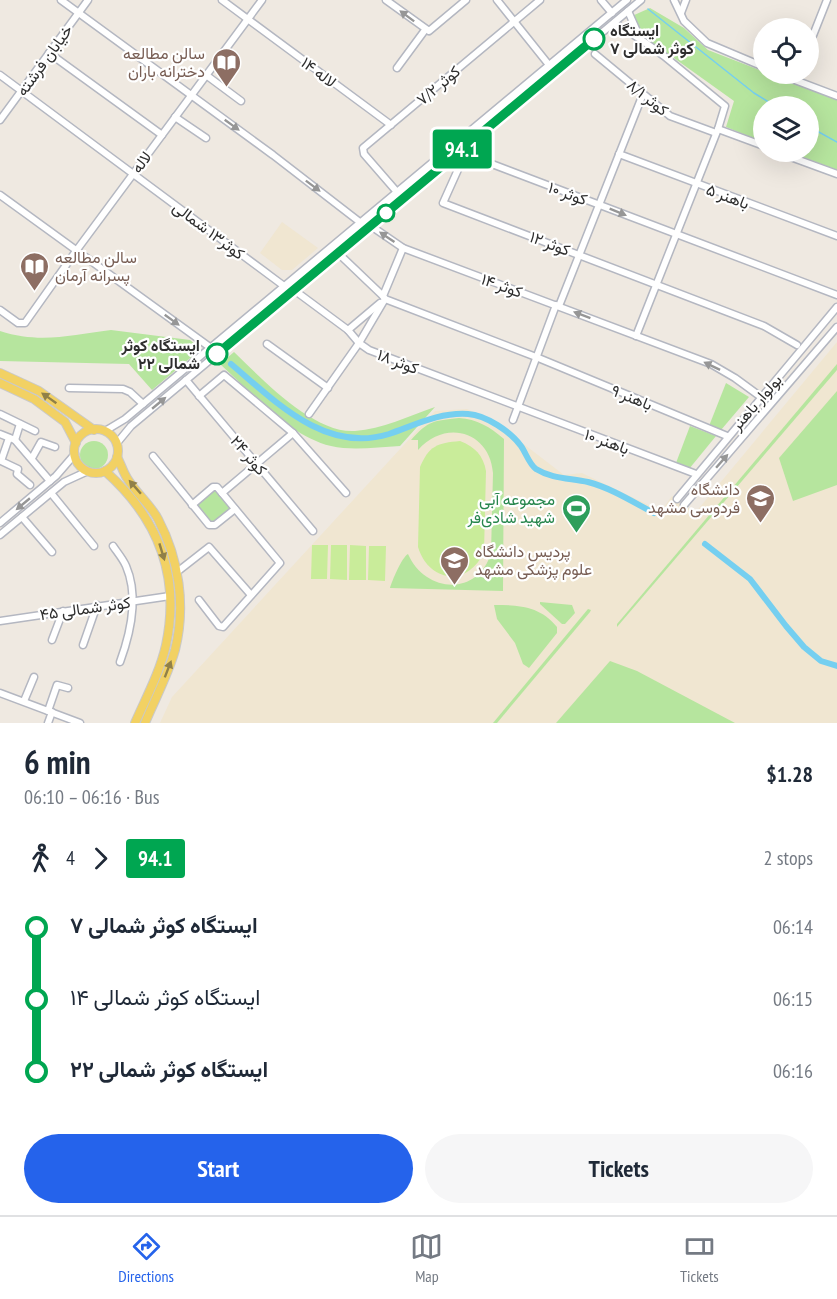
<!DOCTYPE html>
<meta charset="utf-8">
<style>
:root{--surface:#fff;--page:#f6f6f7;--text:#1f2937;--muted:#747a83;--line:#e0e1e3;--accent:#2563eb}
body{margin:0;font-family:"PT Sans Narrow",Vazirmatn,sans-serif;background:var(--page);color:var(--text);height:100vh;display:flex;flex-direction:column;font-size:22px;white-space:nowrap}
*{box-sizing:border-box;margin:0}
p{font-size:20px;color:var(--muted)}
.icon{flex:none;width:33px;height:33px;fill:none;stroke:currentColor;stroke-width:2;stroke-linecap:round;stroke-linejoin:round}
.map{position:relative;height:723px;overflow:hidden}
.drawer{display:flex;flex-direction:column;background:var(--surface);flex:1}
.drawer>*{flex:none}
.badge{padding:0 12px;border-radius:4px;font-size:21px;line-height:39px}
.controls{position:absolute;left:753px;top:18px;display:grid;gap:12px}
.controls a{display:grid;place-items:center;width:66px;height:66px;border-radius:50%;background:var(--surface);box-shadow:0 6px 24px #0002;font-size:30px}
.map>.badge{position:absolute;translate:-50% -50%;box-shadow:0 0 0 3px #fff}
.legs{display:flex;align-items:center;gap:9px;height:66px;padding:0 24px;font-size:20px}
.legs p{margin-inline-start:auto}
.overview{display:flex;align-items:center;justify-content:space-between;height:102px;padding:0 24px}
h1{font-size:33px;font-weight:600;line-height:45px}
.primary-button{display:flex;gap:12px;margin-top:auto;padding:12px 24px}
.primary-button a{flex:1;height:69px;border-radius:36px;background:var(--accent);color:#fff;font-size:24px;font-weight:600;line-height:69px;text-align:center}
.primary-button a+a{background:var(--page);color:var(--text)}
ul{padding:0 24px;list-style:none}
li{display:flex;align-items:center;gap:21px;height:72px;font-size:22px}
li i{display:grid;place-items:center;width:9px;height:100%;margin:0 8px;background:currentColor}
li i::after{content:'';width:15px;height:15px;margin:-8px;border:4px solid;border-radius:50%;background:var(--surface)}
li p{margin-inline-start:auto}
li:first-child i{background:linear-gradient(#0000 50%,currentColor 0)}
li:last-child i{background:linear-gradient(currentColor 50%,#0000 0)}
.tabs{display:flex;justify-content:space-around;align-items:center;height:84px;border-top:2px solid var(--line);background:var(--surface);font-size:16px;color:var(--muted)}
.tabs a{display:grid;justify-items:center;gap:3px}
.tabs .active{color:var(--accent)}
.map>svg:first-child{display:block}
.education{fill:#f0e6d1}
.green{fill:#b6e59e}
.pitch{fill:#c9ec9a}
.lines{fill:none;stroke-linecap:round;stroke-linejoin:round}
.stream{stroke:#75cff0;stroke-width:1.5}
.canal{stroke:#75cff0;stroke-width:6}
.minor-casing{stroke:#b4b7c1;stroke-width:9}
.major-casing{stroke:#c9c9c9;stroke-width:10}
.minor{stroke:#fff;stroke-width:6}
.major{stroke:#f2d163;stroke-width:8}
.oneway{fill:#969696}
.oneway2{fill:#908048}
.line-1-casing{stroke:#fff;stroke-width:14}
.line-1{stroke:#00a651;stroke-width:9}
.stop-1-dot{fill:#fff;stroke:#00a651;stroke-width:3}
.labels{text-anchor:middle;stroke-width:4.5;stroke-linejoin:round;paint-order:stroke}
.stop-label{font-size:16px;font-weight:bold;fill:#2e2e2e;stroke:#fff;text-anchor:start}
.education-label{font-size:16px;fill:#785e54;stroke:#fff;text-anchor:end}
.street-label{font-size:16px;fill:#2e2e2e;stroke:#fff}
.leisure-label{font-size:16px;fill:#27864d;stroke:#fff;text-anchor:end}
</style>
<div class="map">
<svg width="837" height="723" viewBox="0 0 837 723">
<rect width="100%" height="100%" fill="#efe9e1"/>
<g class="education">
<polygon points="282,222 318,248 292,270 282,270 260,253"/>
<polygon points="837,342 837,723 160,723 172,697 435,411 467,409 491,419 564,475 582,473 661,511 672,496 695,513"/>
</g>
<g class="green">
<polygon points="650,8 684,28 708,50 837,100 837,170 789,152 808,152 808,106 764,106 763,142 726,127 734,101 639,33 632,16"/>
<path d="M111,330L190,340L201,349L152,390L129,364L0,361V331C40,344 71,335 111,330Z"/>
<path d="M234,352C262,379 314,434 355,431C382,429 409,416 435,407L400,446C377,447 353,451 331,446C289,436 251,392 220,364Z"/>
<polygon points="837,364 837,370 617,627 617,624"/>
<polygon points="726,383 749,397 721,430 709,426"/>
<polygon points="837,391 837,485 793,501 779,458"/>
<path d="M459,418C477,419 490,427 504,439L503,591L390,588C392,581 402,557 408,554C425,593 478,597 491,553L493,473C490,432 446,418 418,450V440H411C429,420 433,421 459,418Z"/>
<polygon points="690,426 716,436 689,469 676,463"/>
<circle cx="94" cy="455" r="14"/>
<polygon points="215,490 231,509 212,524 197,504"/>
<polygon points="540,602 572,605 575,613 565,624 562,624 540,604"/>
<path d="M494,605C519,605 540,606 557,627V633L529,668L523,664L515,643L497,619Z"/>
<polygon points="588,609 591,610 590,612 497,723 493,723"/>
<polygon points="610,661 637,671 735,723 556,723"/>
</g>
<g class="pitch">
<path d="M460,441C475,447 483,455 486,471L484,552C468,587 429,583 418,547L420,467C429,446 437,443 460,441Z"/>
<polygon points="312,545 328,545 327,579 311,579"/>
<polygon points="331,545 347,545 347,580 330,579"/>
<polygon points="350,545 366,546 366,580 349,580"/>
<polygon points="369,546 386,546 385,581 368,580"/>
</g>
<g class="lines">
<g class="stream">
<polyline points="648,9 754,93 775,106"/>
<polyline points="808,126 837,142"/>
</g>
<g class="canal">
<path d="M231,364C275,401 325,454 389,434C415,425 440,412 468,414C486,415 511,432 521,446C526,453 529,464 536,469C552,479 570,478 588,482C611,488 633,502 654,513"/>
<polyline points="705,544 750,579 786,626 804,647 821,661 837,666"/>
</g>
<defs>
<g id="minor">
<polyline points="61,0 273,155 361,223"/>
<polyline points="222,0 391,125"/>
<polyline points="386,0 429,31 466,0"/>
<polyline points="497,0 549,65"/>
<polyline points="601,0 612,13"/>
<polyline points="674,0 684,21 707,43 764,67"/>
<polyline points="628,11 640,38"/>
<polyline points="681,13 686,0"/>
<polyline points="614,23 640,39 664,56 725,106 718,129 636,336"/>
<polyline points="808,48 827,0"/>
<polyline points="49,53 162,135"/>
<polyline points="595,54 670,116 716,133"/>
<polyline points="397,68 425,30"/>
<polyline points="779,74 837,96"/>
<polyline points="0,75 284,286"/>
<polyline points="206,75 241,101"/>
<polyline points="175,117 206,138"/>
<polyline points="0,120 88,0"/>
<polyline points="718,129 764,146"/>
<polyline points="777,152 837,174"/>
<polyline points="463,153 837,295"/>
<polyline points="465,154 443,203 764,326 797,345"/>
<polyline points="619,154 837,236"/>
<polyline points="397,192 364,154 363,148 540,0"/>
<polyline points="0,195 211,348"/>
<polyline points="371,226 403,248 711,364 735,378 761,397"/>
<polyline points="338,253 383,296"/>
<polyline points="294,290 348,330 359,343 369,350 696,474"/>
<polyline points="385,299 536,357 727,436"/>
<polyline points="559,306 643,94"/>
<polyline points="0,310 18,323 25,323 76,251 262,0"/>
<polyline points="348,330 380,303"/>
<polyline points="267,344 328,388"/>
<polyline points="186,380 313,531"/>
<polyline points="69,388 123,389 130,392 143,404"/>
<polyline points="199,396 224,375 293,433 346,493"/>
<polyline points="0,414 35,431"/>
<polyline points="309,414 359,343 385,299 383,296 403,248"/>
<polyline points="513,420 556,305"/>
<polyline points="105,431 125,419 627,0"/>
<polyline points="0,434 15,440 50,481"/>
<polyline points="9,438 1,461 18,469 17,474 30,485"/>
<polyline points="15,440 20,424"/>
<polyline points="117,443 131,426 641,0"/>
<polyline points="153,456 209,525 215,525 235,509"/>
<polyline points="32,458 41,442 55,447"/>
<polyline points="51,493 94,546"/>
<polyline points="222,493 293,433"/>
<polyline points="677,499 837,307"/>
<polyline points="192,505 213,487 217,487 280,563 223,627 219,626 199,600"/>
<polyline points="684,505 837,327"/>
<polyline points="22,517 52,552"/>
<polyline points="0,523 56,476 75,454"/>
<polyline points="0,535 64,482 88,471"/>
<path d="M113,546C117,552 123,559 126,566C139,596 131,632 120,662"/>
<polyline points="177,572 209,547 251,595"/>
<polyline points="0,621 170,596"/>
<polyline points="52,640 63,611"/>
<polyline points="83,645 97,605"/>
<polyline points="0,693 80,723"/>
<polyline points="24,701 34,677"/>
<polyline points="48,711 57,685 68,688"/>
<polyline points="48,723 52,712"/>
</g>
<g id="major">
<polyline points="0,373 39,391 94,430"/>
<polyline points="0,383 34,399 65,422 76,443"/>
<circle cx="96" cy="451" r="22"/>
<path d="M117,457C121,464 123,472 127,478C136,493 150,504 158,519C179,559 186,606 175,650C168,675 155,699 145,723"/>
<path d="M105,471C158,518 181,575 166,645C160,672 146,698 135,723"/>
</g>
</defs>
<use href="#minor" class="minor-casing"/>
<use href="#major" class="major-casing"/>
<use href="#minor" class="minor"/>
<use href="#major" class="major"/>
</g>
<defs><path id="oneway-solid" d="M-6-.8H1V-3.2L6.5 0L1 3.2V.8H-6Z" transform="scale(1.5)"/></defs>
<g class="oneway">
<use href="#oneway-solid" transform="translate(407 16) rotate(-143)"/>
<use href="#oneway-solid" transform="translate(232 125) rotate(36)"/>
<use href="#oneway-solid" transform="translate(313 186) rotate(37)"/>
<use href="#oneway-solid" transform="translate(618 212) rotate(22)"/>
<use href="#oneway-solid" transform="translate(387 237) rotate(-146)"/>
<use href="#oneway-solid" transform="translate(582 315) rotate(-159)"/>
<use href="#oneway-solid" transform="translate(172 320) rotate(36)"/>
<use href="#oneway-solid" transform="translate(712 366) rotate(-154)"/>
<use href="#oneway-solid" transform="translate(159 403) rotate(-40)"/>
<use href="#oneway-solid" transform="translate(722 461) rotate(-49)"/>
<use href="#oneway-solid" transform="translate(23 504) rotate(140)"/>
</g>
<g class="oneway2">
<use href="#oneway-solid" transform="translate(49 398) rotate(-145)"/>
<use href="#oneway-solid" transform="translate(135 487) rotate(-131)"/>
<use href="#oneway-solid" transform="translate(162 552) rotate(73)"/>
<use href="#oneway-solid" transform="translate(168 669) rotate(-69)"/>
</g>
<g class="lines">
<defs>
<polyline id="line-1" points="217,354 594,39"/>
</defs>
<use href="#line-1" class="line-1-casing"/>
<use href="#line-1" class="line-1"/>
</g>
<defs>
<symbol id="library-pin" viewBox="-11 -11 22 30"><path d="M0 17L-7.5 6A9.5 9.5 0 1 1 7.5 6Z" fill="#8d6e63" stroke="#fff"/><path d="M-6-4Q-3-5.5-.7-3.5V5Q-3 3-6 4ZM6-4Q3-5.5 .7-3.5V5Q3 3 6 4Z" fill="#fff"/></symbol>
<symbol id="university-pin" viewBox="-11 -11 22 30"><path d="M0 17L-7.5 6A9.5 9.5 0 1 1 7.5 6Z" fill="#8d6e63" stroke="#fff"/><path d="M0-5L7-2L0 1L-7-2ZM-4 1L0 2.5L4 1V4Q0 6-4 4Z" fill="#fff"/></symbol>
<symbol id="stadium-pin" viewBox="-11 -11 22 30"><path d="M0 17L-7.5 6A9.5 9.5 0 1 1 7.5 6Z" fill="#2e9e5b" stroke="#fff"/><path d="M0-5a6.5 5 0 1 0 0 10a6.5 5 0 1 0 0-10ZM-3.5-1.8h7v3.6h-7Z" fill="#fff"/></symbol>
</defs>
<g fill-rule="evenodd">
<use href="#library-pin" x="210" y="46" width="33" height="45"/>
<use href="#library-pin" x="18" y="250" width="33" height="45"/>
<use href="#university-pin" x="744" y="482" width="33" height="45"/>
<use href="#stadium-pin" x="560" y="492" width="33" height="45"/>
<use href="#university-pin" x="438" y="544" width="33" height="45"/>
</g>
<g class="stop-1-dot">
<circle cx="594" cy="39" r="10"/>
<circle cx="386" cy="213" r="8"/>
<circle cx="217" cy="354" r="10"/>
</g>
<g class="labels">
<g class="stop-label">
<text x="610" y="36">ایستگاه<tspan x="610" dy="18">کوثر شمالی ۷</tspan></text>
<text x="200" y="351" text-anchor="end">ایستگاه کوثر<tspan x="200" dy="18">شمالی ۲۲</tspan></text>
</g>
<g class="education-label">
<text x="205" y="59">سالن مطالعه<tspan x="205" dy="18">دخترانه باران</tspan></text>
<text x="55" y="263" text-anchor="start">سالن مطالعه<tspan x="55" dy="18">پسرانه آرمان</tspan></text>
<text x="740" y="495">دانشگاه<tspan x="740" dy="18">فردوسی مشهد</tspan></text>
<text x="475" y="557" text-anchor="start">پردیس دانشگاه<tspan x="475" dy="18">علوم پزشکی مشهد</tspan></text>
</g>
<g class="street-label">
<text transform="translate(44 60) rotate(-54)" y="6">خیابان فرشته</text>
<text transform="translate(319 72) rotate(37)" y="6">لاله ۱۴</text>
<text transform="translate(438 85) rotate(-40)" y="6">کوثر ۷/۲</text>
<text transform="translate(648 97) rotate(39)" y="6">کوثر ۸/۱</text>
<text transform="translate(141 162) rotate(-53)" y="6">لاله</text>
<text transform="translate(568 193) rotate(20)" y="6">کوثر ۱۰</text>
<text transform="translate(728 196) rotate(21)" y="6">باهنر ۵</text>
<text transform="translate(209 230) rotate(37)" y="6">کوثر۱۳ شمالی</text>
<text transform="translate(550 243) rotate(21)" y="6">کوثر ۱۲</text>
<text transform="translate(502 285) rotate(20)" y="6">کوثر ۱۴</text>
<text transform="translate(398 361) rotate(21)" y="6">کوثر ۱۸</text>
<text transform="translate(632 397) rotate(22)" y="6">باهنر ۹</text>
<text transform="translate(756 402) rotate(-49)" y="6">بولوار باهنر</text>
<text transform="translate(607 441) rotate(20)" y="6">باهنر ۱۰</text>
<text transform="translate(249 455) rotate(50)" y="6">کوثر ۲۴</text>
<text transform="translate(85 608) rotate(-8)" y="6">کوثر شمالی ۴۵</text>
</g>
<g class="leisure-label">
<text x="555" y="505">مجموعه آبی<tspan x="555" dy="18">شهید شادی‌فر</tspan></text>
</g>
</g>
</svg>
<div class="controls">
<a><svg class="icon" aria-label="locate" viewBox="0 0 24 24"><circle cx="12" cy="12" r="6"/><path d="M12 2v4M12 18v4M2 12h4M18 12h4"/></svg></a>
<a><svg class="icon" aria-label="layers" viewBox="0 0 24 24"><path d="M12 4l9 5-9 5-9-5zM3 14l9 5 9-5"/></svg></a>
</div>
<b class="badge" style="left:462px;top:149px;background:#00a651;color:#fff">94.1</b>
</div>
<section class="drawer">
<div class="overview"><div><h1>6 min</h1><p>06:10 – 06:16 · Bus</p></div><b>$1.28</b></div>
<div class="legs"><svg class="icon" aria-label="walk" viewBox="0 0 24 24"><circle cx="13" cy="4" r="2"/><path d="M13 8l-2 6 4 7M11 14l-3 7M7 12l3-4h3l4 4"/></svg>4<svg class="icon" aria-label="forward" viewBox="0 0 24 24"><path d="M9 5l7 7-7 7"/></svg><b class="badge" style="background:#00a651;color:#fff">94.1</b><p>2 stops</p></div>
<ul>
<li><i style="color:#00a651"></i><b>ایستگاه کوثر شمالی ۷</b><p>06:14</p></li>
<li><i style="color:#00a651"></i><span>ایستگاه کوثر شمالی ۱۴</span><p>06:15</p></li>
<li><i style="color:#00a651"></i><b>ایستگاه کوثر شمالی ۲۲</b><p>06:16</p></li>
</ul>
<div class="primary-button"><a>Start</a><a>Tickets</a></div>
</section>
<nav class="tabs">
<a class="active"><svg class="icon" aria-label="directions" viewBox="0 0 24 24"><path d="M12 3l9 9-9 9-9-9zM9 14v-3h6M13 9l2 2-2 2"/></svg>Directions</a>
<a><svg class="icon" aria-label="map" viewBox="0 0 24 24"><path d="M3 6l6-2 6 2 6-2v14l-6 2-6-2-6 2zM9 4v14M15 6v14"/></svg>Map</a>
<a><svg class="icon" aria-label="tickets" viewBox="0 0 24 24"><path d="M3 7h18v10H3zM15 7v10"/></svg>Tickets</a>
</nav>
